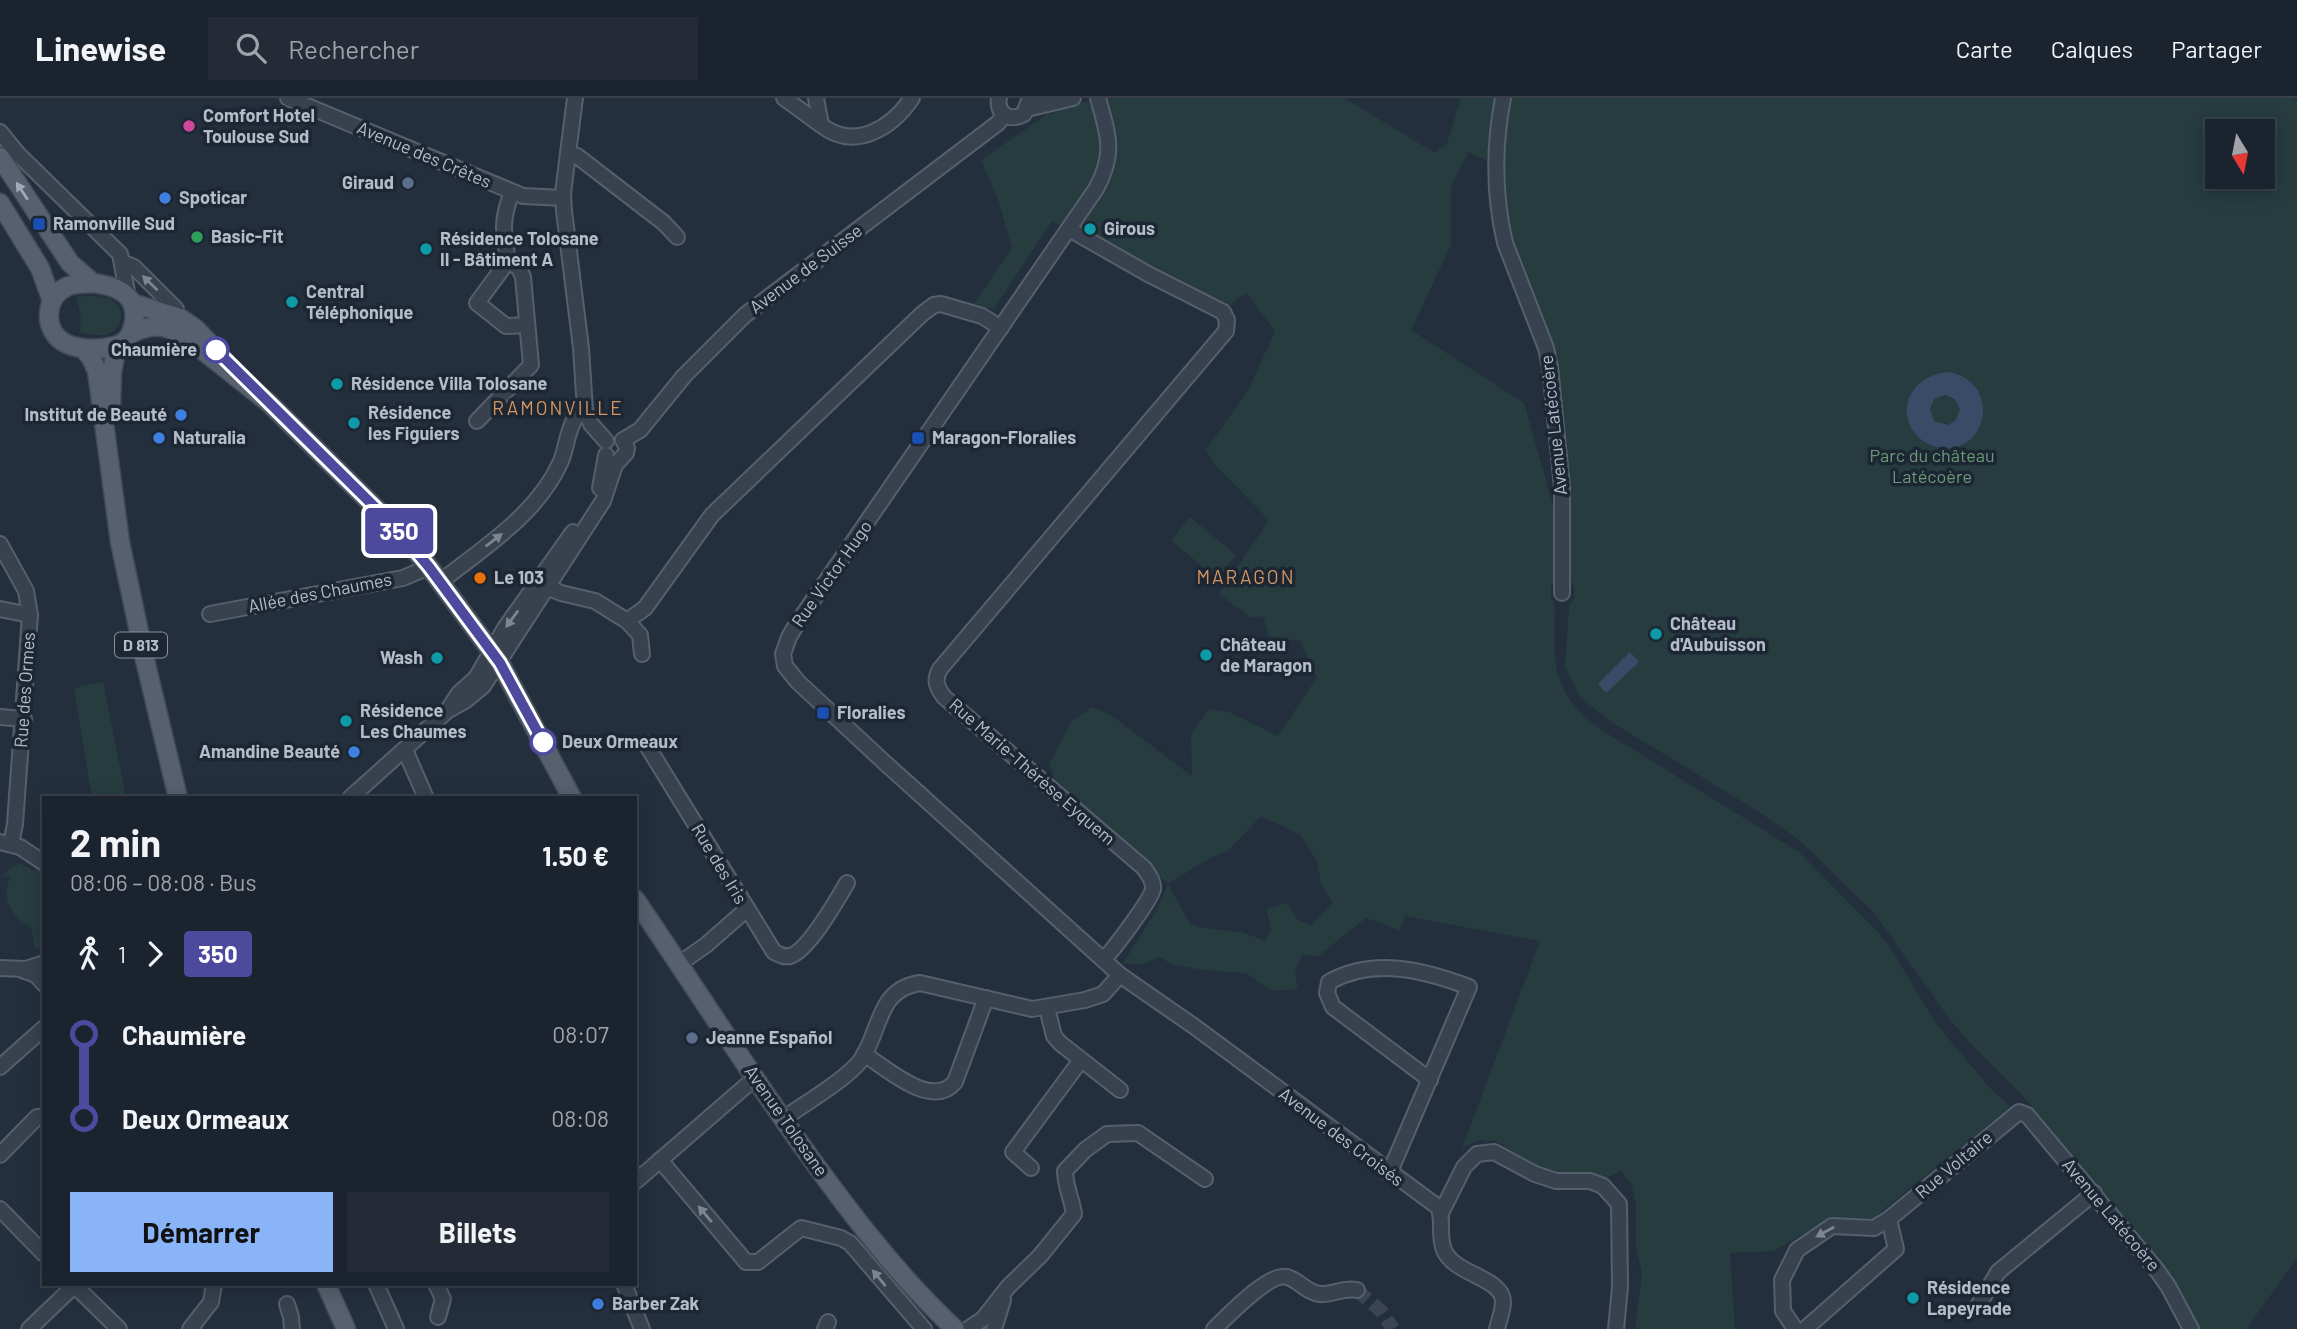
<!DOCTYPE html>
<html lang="fr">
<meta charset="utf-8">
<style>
:root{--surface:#1b232e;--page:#242b36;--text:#f1f3f6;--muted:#a0a4aa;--line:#39404a;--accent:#8ab4f8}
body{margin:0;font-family:Barlow,sans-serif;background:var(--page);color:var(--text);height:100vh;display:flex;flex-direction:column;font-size:26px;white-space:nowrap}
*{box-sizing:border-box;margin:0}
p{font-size:23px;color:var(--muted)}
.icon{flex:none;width:38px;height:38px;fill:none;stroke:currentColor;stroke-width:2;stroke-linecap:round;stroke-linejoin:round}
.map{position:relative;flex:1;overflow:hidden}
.details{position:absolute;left:42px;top:698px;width:595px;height:490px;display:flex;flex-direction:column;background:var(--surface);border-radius:0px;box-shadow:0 4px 18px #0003,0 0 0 2px var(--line)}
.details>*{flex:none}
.badge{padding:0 14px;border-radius:5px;font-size:24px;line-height:46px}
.needle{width:46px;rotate:170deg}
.controls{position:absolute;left:2205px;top:21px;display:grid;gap:14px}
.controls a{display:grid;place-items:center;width:70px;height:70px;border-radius:0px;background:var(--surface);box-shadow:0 4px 18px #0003,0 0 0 2px var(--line);font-size:35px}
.map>.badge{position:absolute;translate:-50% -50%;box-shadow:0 0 0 4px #fff}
.legs{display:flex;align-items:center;gap:10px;height:77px;padding:0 28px;font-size:23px}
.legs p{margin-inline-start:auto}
.overview{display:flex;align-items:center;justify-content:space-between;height:119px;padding:0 28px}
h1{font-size:38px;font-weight:700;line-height:52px}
.action{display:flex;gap:14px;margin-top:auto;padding:14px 28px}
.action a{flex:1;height:80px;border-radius:0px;background:var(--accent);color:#111;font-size:28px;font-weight:700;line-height:80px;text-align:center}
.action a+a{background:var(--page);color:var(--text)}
ul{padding:0 28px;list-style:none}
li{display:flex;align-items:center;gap:24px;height:84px;font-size:26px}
li i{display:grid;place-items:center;width:10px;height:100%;margin:0 9px;background:currentColor}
li i::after{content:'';width:18px;height:18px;margin:-9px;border:5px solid;border-radius:50%;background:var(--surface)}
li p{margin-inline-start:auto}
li:first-child i{background:linear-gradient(#0000 50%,currentColor 0)}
li:last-child i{background:linear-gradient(currentColor 50%,#0000 0)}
header{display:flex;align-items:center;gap:42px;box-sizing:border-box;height:98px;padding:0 35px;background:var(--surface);border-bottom:2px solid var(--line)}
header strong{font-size:33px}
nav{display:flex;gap:38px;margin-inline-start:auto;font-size:24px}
.search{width:490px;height:63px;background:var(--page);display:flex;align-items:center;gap:18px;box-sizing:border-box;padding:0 24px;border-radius:0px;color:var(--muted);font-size:26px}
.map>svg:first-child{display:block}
.green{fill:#263c3f;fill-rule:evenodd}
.water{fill:#394c67;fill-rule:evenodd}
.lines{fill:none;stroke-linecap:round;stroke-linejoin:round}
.minor-tunnel{stroke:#3a4453;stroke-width:14;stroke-dasharray:14 7;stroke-linecap:butt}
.minor-casing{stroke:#565f6c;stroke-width:18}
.major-casing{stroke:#414a57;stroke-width:21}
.minor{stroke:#38414e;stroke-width:14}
.major{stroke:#56606e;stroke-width:18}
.oneway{fill:#a1aab7}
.oneway2{fill:#7c8592}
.line-1-casing{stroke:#fff;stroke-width:16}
.line-1{stroke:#4d499d;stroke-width:10}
.hotel-dot{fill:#d1479c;stroke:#1d2633;stroke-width:2.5}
.service-dot{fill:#5c6f8a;stroke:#1d2633;stroke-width:2.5}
.shop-dot{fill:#3f7fe0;stroke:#1d2633;stroke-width:2.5}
.transit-dot{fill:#1a4fb4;stroke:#1d2633;stroke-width:2.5}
.culture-dot{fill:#0f9aa8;stroke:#1d2633;stroke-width:2.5}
.leisure-dot{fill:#2e9e5b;stroke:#1d2633;stroke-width:2.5}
.stop-1-dot{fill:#fff;stroke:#4d499d;stroke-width:3.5}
.food-dot{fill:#e8710a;stroke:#1d2633;stroke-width:2.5}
.labels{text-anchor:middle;stroke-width:7;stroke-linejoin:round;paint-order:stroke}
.shield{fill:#1d2633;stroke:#878f9c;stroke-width:2}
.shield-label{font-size:16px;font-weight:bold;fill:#b4bcc9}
.poi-label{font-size:18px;font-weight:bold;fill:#b4bcc9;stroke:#1d2633;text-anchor:start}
.street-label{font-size:18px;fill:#b4bcc9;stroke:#1d2633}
.stop-label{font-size:18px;font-weight:bold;fill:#b4bcc9;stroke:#1d2633;text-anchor:end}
.park-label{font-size:18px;fill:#6b9a76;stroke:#1d2633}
.neighbourhood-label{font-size:19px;letter-spacing:2px;fill:#d59563;stroke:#1d2633}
</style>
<header>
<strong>Linewise</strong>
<div class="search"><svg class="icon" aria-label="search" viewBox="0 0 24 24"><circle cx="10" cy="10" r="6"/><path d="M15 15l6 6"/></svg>Rechercher</div>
<nav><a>Carte</a><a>Calques</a><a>Partager</a></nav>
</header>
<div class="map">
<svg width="2297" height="1231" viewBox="0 0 2297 1231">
<rect width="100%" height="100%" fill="#242f3e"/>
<g class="green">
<path d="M1096,0H1344L1435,55L1447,45L1461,0H1500L1492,65L1468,54L1451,88V147L1411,232L1524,305L1559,428L1556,484L1551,488V499L1555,507C1554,564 1549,590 1597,629L1799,754L1877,833L1889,848L1937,927L1991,991L2011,1009L1873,1120L1829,1121L1774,1153L1730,1155L1735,1231H1635L1642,1175L1636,1149V1106L1631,1085L1621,1073L1606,1080L1553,1078L1496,1043L1478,1042L1462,1050L1540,843L1405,818L1400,832L1366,820L1317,859L1302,856L1295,876L1298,891L1272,893L1246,875L1203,872L1172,866L1159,859L1140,867L1123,865L1156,813L1168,786L1055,681L1049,666L1071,624L1092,609L1111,617L1192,678L1191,636L1208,611L1229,614L1278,638L1317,579L1300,543L1269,539L1263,518L1251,520L1219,496L1269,422L1213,365L1206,351L1248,293L1275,233L1246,195L1229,208L1052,123L994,211L974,206L1012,150L998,101L981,62L1046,17ZM1261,718L1301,737L1316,762L1322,788L1333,805L1311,828L1298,822L1287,805L1266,811L1271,831L1265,843L1242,834L1203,830L1190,826L1168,786L1210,760L1228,753Z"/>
<path d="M1511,0H2292L2297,3V1161L2246,1231H2199L2186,1208L2148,1152L2024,999L1968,943L1948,919L1875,816L1798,741L1756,712L1611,624L1580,599L1565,569L1569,508C1575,502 1575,497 1574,489L1570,484C1571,400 1568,316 1547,234C1540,206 1526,181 1517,154C1501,107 1501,48 1511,0ZM2217,33H2263V79H2217Z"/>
<path d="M76,199C86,198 101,197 110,201C126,208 124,230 108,236C100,239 89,236 80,234L81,219Z"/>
<polygon points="1190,419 1236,457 1217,480 1171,443"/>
<polygon points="103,584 126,699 92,700 74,590"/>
<path d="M19,765L34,773L39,768L44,772V853L35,850L31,829C11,819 0,798 11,778L3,779L10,770Z"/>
</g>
<g class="water">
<path d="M1949,274C2003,284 1988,360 1937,349C1928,347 1920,342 1915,335C1894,306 1917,276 1949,274ZM1945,297L1955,301L1960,311L1956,322L1948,327L1934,323L1930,311L1934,301Z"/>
<polygon points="1630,554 1639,564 1606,595 1598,586"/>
</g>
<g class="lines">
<polyline class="minor-tunnel" points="1357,1192 1381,1213 1393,1231"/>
<defs>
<g id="minor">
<polyline points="288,0 523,98 563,100"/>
<polyline points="575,0 563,95 564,113 581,250 585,312 591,326 606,343"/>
<polyline points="784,0 821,27"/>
<path d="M816,0L821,27C854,53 891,31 912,0"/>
<path d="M999,0C996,16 1010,24 1024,16L1028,5L1035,0"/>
<path d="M1098,0C1108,37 1116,54 1096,91L798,524L789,539L783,556L785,568L798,584L884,664L1120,877L1195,929L1438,1109C1444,1120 1438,1138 1444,1152C1454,1177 1503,1179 1503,1204C1503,1213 1499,1222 1497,1231"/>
<path d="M1503,0C1494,47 1494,98 1505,145L1546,250L1550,269L1562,389V495"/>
<polyline points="1027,11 1073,0"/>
<polyline points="0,34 18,56 120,156 128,199"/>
<polyline points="568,55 577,58 664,125 677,139"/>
<path d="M512,94C501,122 503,134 508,163L477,205L506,228L527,227"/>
<path d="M1069,131L1148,176L1223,214L1227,222L1226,233L940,571C934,582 936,588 944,599L1144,770C1148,776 1154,783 1153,791C1151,802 1113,852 1104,861"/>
<polyline points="122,164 134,169 176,211"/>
<polyline points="477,323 531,267 523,179 519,170 508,163"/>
<polyline points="623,342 640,332 684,278 745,217 998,25 1004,17"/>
<polyline points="600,390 606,357"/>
<polyline points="0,446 26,493 30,517 15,726 11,746"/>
<path d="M440,484C483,450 538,416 561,363C567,349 569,317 585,312"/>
<polyline points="543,487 561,495 595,503 627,523 640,537 642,556"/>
<polyline points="0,511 30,517"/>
<polyline points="210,516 403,480 429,469"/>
<polyline points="627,523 645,510 712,417 922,216 934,207 941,206 982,218 1001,230"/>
<polyline points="448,612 459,595 476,580 505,530 573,434"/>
<polyline points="0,619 24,621"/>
<path d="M646,646L774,854C780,857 783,859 790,858C808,853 837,802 847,785"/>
<polyline points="405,652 426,700"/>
<polyline points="350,700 447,613 465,603 483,588 603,403 615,367 626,355 627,350 623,342"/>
<polyline points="0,744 20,749 44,765"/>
<polyline points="679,866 706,847 747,811"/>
<polyline points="0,870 26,871 44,865"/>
<polyline points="22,872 36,877 44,886"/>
<polyline points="1047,910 1054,938 1060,945 1120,992"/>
<path d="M864,956C886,970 932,1012 955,984L986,900"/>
<polyline points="0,969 44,930"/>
<path d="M783,1021C804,1006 847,981 861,962C881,933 877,891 920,885L1032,911L1085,902L1103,896L1120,877"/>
<polyline points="0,1057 37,1019 44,1019"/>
<polyline points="660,1062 746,1164 758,1164 801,1130 841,1140 850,1145 924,1231"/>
<polyline points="1031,1070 1013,1054 1081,962"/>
<path d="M1389,1076L1469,889C1424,872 1374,859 1329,884L1327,895L1333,909L1430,982"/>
<polyline points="635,1084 755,980"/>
<polyline points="0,1111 44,1156"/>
<polyline points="1441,1115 1464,1069 1477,1056 1494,1054 1535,1076 1556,1083 1590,1083 1603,1088 1619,1106 1620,1189 1616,1231"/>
<polyline points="73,1186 119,1231"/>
<polyline points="376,1186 396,1231"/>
<polyline points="436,1186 443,1201 438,1219"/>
<polyline points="624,1186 642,1231"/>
<polyline points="287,1206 291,1219 292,1231"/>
<polyline points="1978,1208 1998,1174 2094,1095"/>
<polyline points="29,1231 74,1188"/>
<polyline points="190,1231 211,1204 214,1186"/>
<polyline points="825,1231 828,1224"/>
<path d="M968,1231L983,1221L1008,1189L1040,1158L1074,1116C1072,1101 1065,1088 1065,1073L1085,1052L1107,1036L1138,1035L1205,1081"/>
<polyline points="994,1231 1003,1202"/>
<path d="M1214,1231C1228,1218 1269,1174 1287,1179C1299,1182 1307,1195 1320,1196C1334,1197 1342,1189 1357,1192"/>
<polyline points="1795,1231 1783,1213 1782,1182 1797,1152 1832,1128 1874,1130 1889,1121 2019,1014 2027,1017 2156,1171 2168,1188 2191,1231"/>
<polyline points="1805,1231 1896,1151 1889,1121"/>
</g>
<g id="major">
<polyline points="0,59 70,165 93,185"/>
<polyline points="0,105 40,170 52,203"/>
<path d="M93,185C105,187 119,189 128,199C141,213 134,244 115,248C100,252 81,252 67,246C43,235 43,201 66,189C74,185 84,186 93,185Z"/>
<polyline points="132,205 180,220 196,231 213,249"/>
<path d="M132,235C153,225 168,227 187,240L269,305L399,433L429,469L500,565L572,700"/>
<polyline points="83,250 91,260 97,273 120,444 145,562 178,700"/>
<polyline points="111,308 112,274 117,248"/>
<path d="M635,801C691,883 744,967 802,1048C848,1112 897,1177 955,1231"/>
<polyline points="326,1186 346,1231"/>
</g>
</defs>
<use href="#minor" class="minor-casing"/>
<use href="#major" class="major-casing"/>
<use href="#minor" class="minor"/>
<use href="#major" class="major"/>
</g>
<defs><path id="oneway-solid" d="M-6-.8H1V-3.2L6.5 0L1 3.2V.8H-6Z" transform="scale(1.75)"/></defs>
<use class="oneway" href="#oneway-solid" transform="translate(22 93) rotate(-123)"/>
<g class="oneway2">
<use href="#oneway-solid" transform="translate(150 185) rotate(-136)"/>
<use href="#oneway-solid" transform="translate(494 442) rotate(-38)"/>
<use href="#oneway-solid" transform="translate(512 521) rotate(126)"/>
<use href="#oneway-solid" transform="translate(705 1116) rotate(-130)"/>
<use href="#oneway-solid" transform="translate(1825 1134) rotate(151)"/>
<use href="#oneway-solid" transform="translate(879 1180) rotate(-129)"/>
</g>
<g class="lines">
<defs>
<polyline id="line-1" points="216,252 399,433 429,469 500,565 543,644"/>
</defs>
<use href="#line-1" class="line-1-casing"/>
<use href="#line-1" class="line-1"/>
</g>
<circle class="hotel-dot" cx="189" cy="28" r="7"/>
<g class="service-dot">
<circle cx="408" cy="85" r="7"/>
<circle cx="692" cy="940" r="7"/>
</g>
<g class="shop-dot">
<circle cx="165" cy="100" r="7"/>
<circle cx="181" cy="317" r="7"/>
<circle cx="159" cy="340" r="7"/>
<circle cx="354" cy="654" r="7"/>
<circle cx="598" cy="1206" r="7"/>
</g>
<g class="transit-dot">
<rect x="32" y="119" width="14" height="14" rx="3.5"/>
<rect x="911" y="333" width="14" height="14" rx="3.5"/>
<rect x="816" y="608" width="14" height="14" rx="3.5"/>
</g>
<g class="culture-dot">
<circle cx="1090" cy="131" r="7"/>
<circle cx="426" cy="151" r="7"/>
<circle cx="292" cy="204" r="7"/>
<circle cx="337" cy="286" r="7"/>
<circle cx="354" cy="325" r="7"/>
<circle cx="1656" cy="536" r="7"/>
<circle cx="1206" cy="557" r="7"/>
<circle cx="437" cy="560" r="7"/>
<circle cx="346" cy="623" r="7"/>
<circle cx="1913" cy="1200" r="7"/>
</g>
<circle class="leisure-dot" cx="197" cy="139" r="7"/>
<g class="stop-1-dot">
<circle cx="216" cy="252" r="12"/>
<circle cx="543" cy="644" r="12"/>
</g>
<circle class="food-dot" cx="480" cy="480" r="7"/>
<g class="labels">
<rect class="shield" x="115" y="534.5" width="52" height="25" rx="5"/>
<g class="shield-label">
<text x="141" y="553">D 813</text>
</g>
<g class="poi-label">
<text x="203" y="24">Comfort Hotel<tspan x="203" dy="21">Toulouse Sud</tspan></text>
<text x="394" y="91" text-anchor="end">Giraud</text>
<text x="179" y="106">Spoticar</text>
<text x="53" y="132">Ramonville Sud</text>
<text x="1104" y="137">Girous</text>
<text x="211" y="145">Basic-Fit</text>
<text x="440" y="147">Résidence Tolosane<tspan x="440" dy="21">II - Bâtiment A</tspan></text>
<text x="306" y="200">Central<tspan x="306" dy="21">Téléphonique</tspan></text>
<text x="351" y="292">Résidence Villa Tolosane</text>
<text x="368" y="321">Résidence<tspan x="368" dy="21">les Figuiers</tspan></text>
<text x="167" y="323" text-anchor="end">Institut de Beauté</text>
<text x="173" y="346">Naturalia</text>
<text x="932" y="346">Maragon-Floralies</text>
<text x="494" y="486">Le 103</text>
<text x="1670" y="532">Château<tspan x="1670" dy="21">d'Aubuisson</tspan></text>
<text x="1220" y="553">Château<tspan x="1220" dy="21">de Maragon</tspan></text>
<text x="423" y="566" text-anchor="end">Wash</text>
<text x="360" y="619">Résidence<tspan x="360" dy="21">Les Chaumes</tspan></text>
<text x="837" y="621">Floralies</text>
<text x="340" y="660" text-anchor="end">Amandine Beauté</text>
<text x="706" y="946">Jeanne Español</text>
<text x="1927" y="1196">Résidence<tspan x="1927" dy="21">Lapeyrade</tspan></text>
<text x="612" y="1212">Barber Zak</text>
</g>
<g class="street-label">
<text transform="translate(424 57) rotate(23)" y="6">Avenue des Crêtes</text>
<text transform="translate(806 171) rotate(-37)" y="6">Avenue de Suisse</text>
<text transform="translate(1554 327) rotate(-96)" y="6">Avenue Latécoère</text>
<text transform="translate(832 476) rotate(-55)" y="6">Rue Victor Hugo</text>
<text transform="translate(320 495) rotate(-11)" y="6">Allée des Chaumes</text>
<text transform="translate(25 592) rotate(-86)" y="6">Rue des Ormes</text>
<text transform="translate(1032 674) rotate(41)" y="6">Rue Marie-Thérèse Eyquem</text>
<text transform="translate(719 766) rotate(59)" y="6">Rue des Iris</text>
<text transform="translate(786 1023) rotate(55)" y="6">Avenue Tolosane</text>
<text transform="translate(1341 1039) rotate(37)" y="6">Avenue des Croisés</text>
<text transform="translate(1954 1067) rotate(-40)" y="6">Rue Voltaire</text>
<text transform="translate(2111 1117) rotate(50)" y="6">Avenue Latécoère</text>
</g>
<g class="stop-label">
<text x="197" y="258">Chaumière</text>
<text x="562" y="650" text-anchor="start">Deux Ormeaux</text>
</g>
<g class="park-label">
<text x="1932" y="364">Parc du château<tspan x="1932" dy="21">Latécoère</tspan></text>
</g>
<g class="neighbourhood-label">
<text x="558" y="317">RAMONVILLE</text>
<text x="1246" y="486">MARAGON</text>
</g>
</g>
</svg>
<div class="controls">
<a><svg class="needle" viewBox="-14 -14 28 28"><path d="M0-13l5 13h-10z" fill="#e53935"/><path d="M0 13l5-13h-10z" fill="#a0a4aa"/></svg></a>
</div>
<b class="badge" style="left:399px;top:433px;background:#4d499d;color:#fff">350</b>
<section class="details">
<div class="overview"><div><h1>2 min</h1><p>08:06 – 08:08 · Bus</p></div><b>1.50 €</b></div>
<div class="legs"><svg class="icon" aria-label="walk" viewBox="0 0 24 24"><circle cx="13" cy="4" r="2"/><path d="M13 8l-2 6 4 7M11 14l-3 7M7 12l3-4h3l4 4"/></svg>1<svg class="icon" aria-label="forward" viewBox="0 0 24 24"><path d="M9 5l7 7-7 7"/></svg><b class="badge" style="background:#4d499d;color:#fff">350</b></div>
<ul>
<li><i style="color:#4d499d"></i><b>Chaumière</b><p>08:07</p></li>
<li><i style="color:#4d499d"></i><b>Deux Ormeaux</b><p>08:08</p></li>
</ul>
<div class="action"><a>Démarrer</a><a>Billets</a></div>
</section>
</div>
